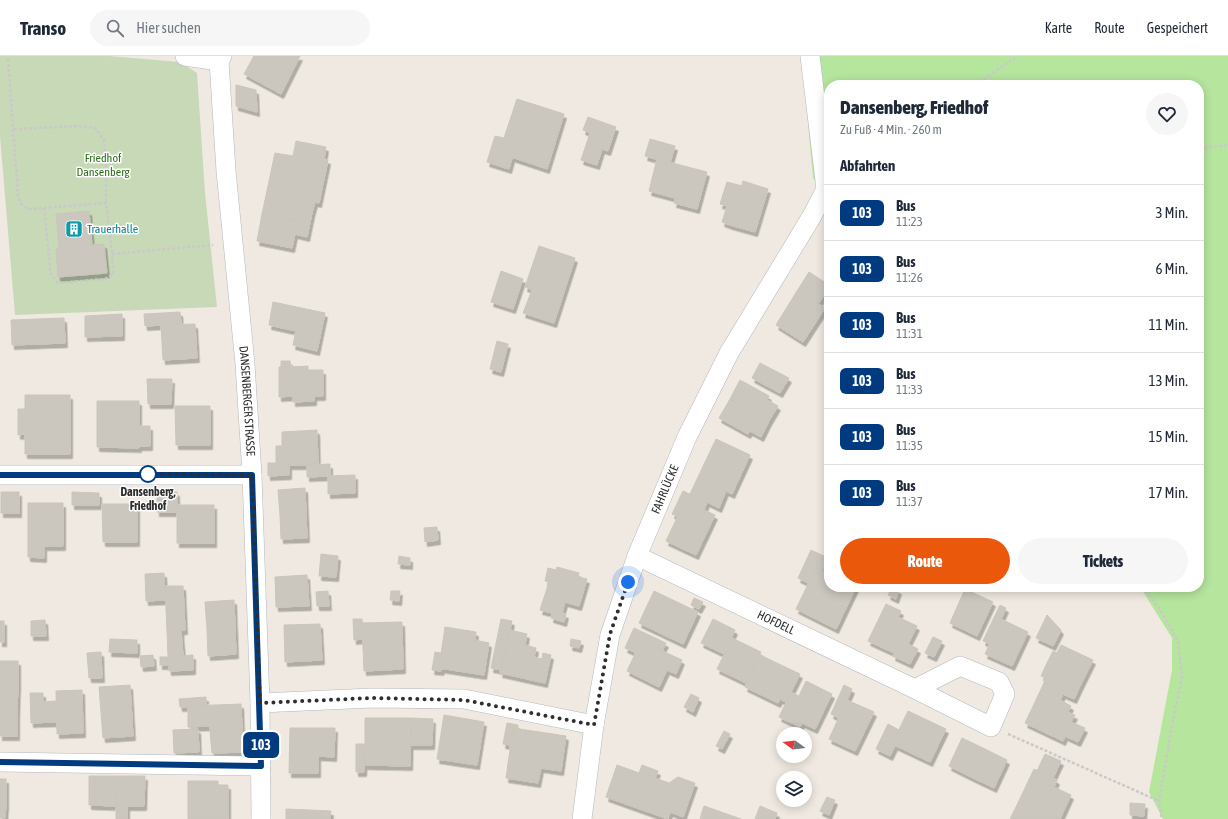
<!DOCTYPE html>
<html lang="de">
<meta charset="utf-8">
<style>
:root{--surface:#fff;--page:#f6f6f7;--text:#1f2937;--muted:#747a83;--line:#e0e1e3;--accent:#ea580c}
body{margin:0;font-family:"Asap Condensed",sans-serif;background:var(--page);color:var(--text);height:100vh;display:flex;flex-direction:column;font-size:15px;white-space:nowrap}
*{box-sizing:border-box;margin:0}
p{font-size:13px;color:var(--muted)}
.icon{flex:none;width:22px;height:22px;fill:none;stroke:currentColor;stroke-width:2;stroke-linecap:round;stroke-linejoin:round}
.map{position:relative;flex:1;overflow:hidden}
.drawer{position:absolute;left:824px;top:24px;width:380px;height:512px;display:flex;flex-direction:column;background:var(--surface);border-radius:16px;box-shadow:0 2px 10px #0003}
.drawer>*{flex:none}
.badge{padding:0 8px;border-radius:6px;font-size:14px;line-height:26px}
.needle{width:26px;rotate:285deg}
.buttons{position:absolute;left:776px;top:671px;display:grid;gap:8px}
.buttons a{display:grid;place-items:center;width:36px;height:36px;border-radius:50%;background:var(--surface);box-shadow:0 2px 10px #0003;font-size:20px}
.you{position:absolute;width:20px;height:20px;margin:-10px;border:3px solid #fff;border-radius:50%;background:#1a73e8;box-shadow:0 0 0 6px #1a73e833}
.map>.badge{position:absolute;translate:-50% -50%;box-shadow:0 0 0 2px #fff}
h2{padding:0 16px;font-size:15px;line-height:36px}
.round{display:grid;place-items:center;flex:none;width:42px;height:42px;border-radius:21px;background:var(--page)}
.head{display:flex;align-items:center;justify-content:space-between;height:68px;padding:0 16px}
h1{font-size:19px;font-weight:800;line-height:30px}
.cta{display:flex;gap:8px;margin-top:auto;padding:8px 16px}
.cta a{flex:1;height:46px;border-radius:24px;background:var(--accent);color:#fff;font-size:16px;font-weight:800;line-height:46px;text-align:center}
.cta a+a{background:var(--page);color:var(--text)}
ul{padding:0;list-style:none}
li{display:flex;align-items:center;gap:12px;height:56px;padding:0 16px;border-top:1px solid var(--line)}
li div{flex:1}
li b{display:block;font-size:15px}
li em{font-style:normal}
li .badge{min-width:44px;font-weight:700;text-align:center}
header{display:flex;align-items:center;gap:24px;box-sizing:border-box;height:56px;padding:0 20px;background:var(--surface);border-bottom:1px solid var(--line)}
header strong{font-size:19px}
nav{display:flex;gap:22px;margin-inline-start:auto;font-size:14px}
.search{width:280px;height:36px;background:var(--page);display:flex;align-items:center;gap:10px;box-sizing:border-box;padding:0 14px;border-radius:22px;color:var(--muted);font-size:15px}
.map>svg:first-child{display:block}
.green{fill:#b6e59e}
.cemetery{fill:#c8d9b8}
.building{fill:#cbc7bf;stroke:#cbc5ba;filter:url(#shadow)}
.lines{fill:none;stroke-linecap:round;stroke-linejoin:round}
.minor-casing{stroke:#b4b7c1;stroke-width:20}
.path{stroke:#c9c9c9;stroke-width:2.5;stroke-dasharray:3 2;stroke-linecap:butt}
.minor{stroke:#fff;stroke-width:19}
.line-casing{stroke:#fff;stroke-width:9}
.line{stroke:#003b80;stroke-width:6}
.walk{stroke:#2e2e2e;stroke-width:4;stroke-dasharray:0 7.2}
.stop-dot{fill:#fff;stroke:#003b80;stroke-width:2}
.labels{text-anchor:middle;stroke-width:3;stroke-linejoin:round;paint-order:stroke}
.park-label{font-size:12px;fill:#2c6e1b;stroke:#fff}
.culture-label{font-size:12px;fill:#0d838f;stroke:#fff;text-anchor:start}
.street-label{font-size:12px;fill:#2e2e2e;stroke:#fff}
.stop-label{font-size:12px;font-weight:bold;fill:#2e2e2e;stroke:#fff}
</style>
<header>
<strong>Transo</strong>
<div class="search"><svg class="icon" aria-label="search" viewBox="0 0 24 24"><circle cx="10" cy="10" r="6"/><path d="M15 15l6 6"/></svg>Hier suchen</div>
<nav><a>Karte</a><a>Route</a><a>Gespeichert</a></nav>
</header>
<div class="map">
<svg width="1228" height="763" viewBox="0 0 1228 763">
<defs>
<filter id="shadow"><feDropShadow dx="2.5" dy="4.5" stdDeviation="0" flood-color="#0004"/></filter>
</defs>
<rect width="100%" height="100%" fill="#efe9e1"/>
<polygon class="green" points="802,0 1228,0 1228,763 1163,763 1149,736 1172,614 1172,582 1140,531 1199,531 1199,29 829,29 829,142 813,122"/>
<polygon class="cemetery" points="0,0 109,0 180,6 197,17 205,137 217,251 15,259 0,80"/>
<g class="building">
<polygon points="254,0 300,0 281,38 244,18"/>
<polygon points="236,29 256,34 257,56 236,50"/>
<polygon points="517,43 564,58 547,113 499,97"/>
<polygon points="588,61 616,71 608,95 602,93 597,109 581,104 590,77 583,74"/>
<polygon points="495,80 504,82 499,97 512,102 509,113 487,106"/>
<polygon points="650,83 675,90 670,107 645,100"/>
<polygon points="296,85 326,91 324,103 328,104 319,147 315,146 312,157 297,154 295,165 262,158 275,97 293,100"/>
<polygon points="657,103 707,116 697,153 674,147 675,142 649,135"/>
<polygon points="743,125 768,133 755,176 730,169"/>
<polygon points="727,126 742,130 730,169 722,166 727,150 720,148"/>
<polygon points="297,154 312,157 307,181 295,178 292,192 257,185 262,158 295,165"/>
<polygon points="89,155 92,189 104,188 107,217 58,221 56,193 59,193 56,158"/>
<polygon points="539,190 575,202 554,267 523,257 532,234 525,231"/>
<polygon points="501,215 523,223 513,253 491,246"/>
<polygon points="809,216 829,229 829,232 818,248 797,235"/>
<polygon points="797,235 825,252 803,286 776,269"/>
<polygon points="273,246 325,257 317,295 293,289 296,275 269,269"/>
<polygon points="180,256 181,268 145,270 144,258"/>
<polygon points="122,258 122,280 85,281 85,260"/>
<polygon points="64,262 65,287 12,289 11,264"/>
<polygon points="195,268 197,302 163,304 161,269"/>
<polygon points="497,285 508,288 501,316 490,313"/>
<polygon points="281,305 290,305 291,311 308,310 308,314 323,314 323,340 314,340 314,345 293,346 293,340 279,341 279,311 281,311"/>
<polygon points="760,307 789,322 780,337 752,322"/>
<polygon points="147,323 172,323 171,348 148,348"/>
<polygon points="740,324 769,340 767,344 778,350 769,365 730,343"/>
<polygon points="25,339 70,339 70,398 25,398 25,378 18,379 18,353 25,353"/>
<polygon points="730,343 769,365 761,381 750,375 748,378 719,362"/>
<polygon points="97,345 139,345 139,370 150,370 150,390 139,390 139,392 97,391"/>
<polygon points="175,350 210,350 210,389 176,389"/>
<polygon points="317,374 318,409 289,409 289,419 268,420 268,407 276,407 276,390 282,390 282,376"/>
<polygon points="716,383 750,399 732,438 698,421"/>
<polygon points="330,408 330,420 307,421 307,409"/>
<polygon points="355,419 355,437 328,438 328,420"/>
<polygon points="698,421 726,435 719,452 690,438"/>
<polygon points="305,432 306,457 280,459 278,434"/>
<polygon points="683,435 707,446 704,454 685,445 677,460 672,458"/>
<rect x="1" y="436" width="18" height="21"/>
<polygon points="72,436 99,437 99,449 72,449"/>
<rect x="157" y="436" width="20" height="20"/>
<polygon points="685,445 715,459 696,499 666,485"/>
<polygon points="28,447 63,447 63,490 44,490 44,502 28,501"/>
<polygon points="102,448 137,448 137,486 103,486"/>
<rect x="177" y="449" width="37" height="38"/>
<polygon points="306,457 307,482 281,483 280,459"/>
<polygon points="437,471 438,484 425,486 424,472"/>
<polygon points="811,494 828,502 822,515 816,512 808,527 798,522"/>
<polygon points="321,498 338,500 336,521 319,520"/>
<polygon points="399,500 410,502 410,509 398,508"/>
<polygon points="557,511 579,517 578,521 587,523 579,550 565,546 562,557 566,558 564,566 551,562 552,557 540,554 549,526 545,525 548,512 556,514"/>
<polygon points="816,512 829,518 829,531 856,531 836,573 796,553"/>
<polygon points="164,517 165,544 146,545 145,518"/>
<polygon points="307,519 309,550 276,551 275,521"/>
<polygon points="165,530 183,530 185,574 167,575"/>
<polygon points="892,531 899,534 896,543 888,539"/>
<polygon points="965,533 993,546 977,580 950,567"/>
<polygon points="328,535 329,550 317,550 316,536"/>
<polygon points="391,535 400,535 399,545 390,544"/>
<polygon points="654,535 698,556 683,588 639,567"/>
<polygon points="694,542 703,546 699,553 691,549"/>
<polygon points="234,544 235,571 207,573 205,546"/>
<polygon points="886,548 901,555 898,561 917,570 908,588 918,593 910,608 893,600 894,597 868,585"/>
<polygon points="1000,549 1006,552 990,588 983,585"/>
<polygon points="1047,559 1061,574 1053,590 1036,582"/>
<polygon points="353,563 362,563 363,583 354,584"/>
<polygon points="501,563 512,565 501,614 491,612"/>
<polygon points="713,563 735,574 724,598 701,587"/>
<polygon points="1001,563 1028,576 1012,610 985,598"/>
<polygon points="45,564 46,580 31,580 31,565"/>
<rect x="0" y="565" width="4" height="21"/>
<polygon points="402,566 403,613 364,615 362,567"/>
<polygon points="320,568 322,604 285,606 284,569"/>
<polygon points="235,571 236,598 208,600 207,573"/>
<polygon points="445,571 476,576 475,584 489,587 484,619 439,612"/>
<polygon points="634,572 666,587 662,595 641,585 636,597 625,592"/>
<polygon points="181,574 183,600 168,601 167,575"/>
<polygon points="510,574 527,578 525,589 536,592 534,601 542,603 543,597 551,599 545,627 500,617"/>
<polygon points="933,581 942,585 934,601 925,597"/>
<polygon points="732,582 761,596 746,627 717,613"/>
<polygon points="110,583 137,584 137,597 109,596"/>
<polygon points="571,583 581,585 579,592 570,590"/>
<polygon points="641,585 682,604 676,618 667,614 659,631 627,615"/>
<polygon points="1061,589 1093,604 1083,624 1047,607 1053,595 1057,597"/>
<polygon points="101,596 102,622 89,622 87,597"/>
<polygon points="435,596 441,597 439,612 442,613 441,615 432,614"/>
<polygon points="153,599 154,610 141,611 140,600"/>
<polygon points="193,599 193,614 169,615 168,601"/>
<polygon points="760,599 800,618 786,646 780,643 778,647 745,631"/>
<rect x="160" y="601" width="8" height="8"/>
<rect x="0" y="605" width="18" height="25"/>
<polygon points="1047,607 1083,624 1074,643 1043,629 1046,622 1041,620"/>
<polygon points="806,625 832,638 815,673 802,667 800,671 779,661 791,636 799,640"/>
<polygon points="130,629 133,680 103,682 99,631"/>
<polygon points="844,629 852,633 839,662 831,658"/>
<polygon points="1043,629 1063,638 1060,644 1071,650 1068,656 1075,659 1071,666 1085,672 1078,686 1065,680 1063,685 1025,667"/>
<polygon points="0,630 18,630 17,655 0,655"/>
<polygon points="82,634 83,677 57,678 56,635"/>
<polygon points="30,637 43,637 43,646 56,645 56,666 31,667"/>
<polygon points="691,638 699,642 693,656 684,651"/>
<polygon points="206,641 206,650 180,651 179,643"/>
<polygon points="847,644 874,656 855,695 829,683"/>
<polygon points="241,648 242,673 210,675 210,670 188,671 188,650"/>
<rect x="0" y="655" width="17" height="25"/>
<polygon points="908,655 946,673 930,706 892,688"/>
<polygon points="444,659 484,666 477,709 437,703"/>
<polygon points="365,662 411,662 410,710 365,709"/>
<polygon points="411,662 433,663 432,689 411,689"/>
<polygon points="507,667 518,669 518,673 513,672 511,689 503,688"/>
<polygon points="888,668 899,674 892,688 895,690 890,700 876,693"/>
<polygon points="290,672 335,672 334,701 318,700 318,717 289,717"/>
<polygon points="513,672 566,680 561,715 541,712 538,727 506,722"/>
<polygon points="198,673 199,696 174,697 173,674"/>
<polygon points="242,673 244,696 212,697 210,675"/>
<polygon points="724,675 730,678 722,693 716,690"/>
<polygon points="962,682 985,693 971,721 949,710"/>
<polygon points="356,688 365,688 364,716 356,716"/>
<polygon points="985,693 1007,704 994,732 971,721"/>
<polygon points="1045,698 1061,705 1053,722 1037,715"/>
<polygon points="617,709 639,717 642,709 658,715 655,722 669,727 678,721 695,727 683,761 670,756 668,763 606,741"/>
<polygon points="1034,713 1057,724 1054,731 1071,739 1060,763 1041,763 1016,751"/>
<polygon points="89,720 117,720 116,750 89,749"/>
<polygon points="117,720 145,720 144,750 116,750"/>
<rect x="0" y="723" width="6" height="25"/>
<polygon points="188,725 218,725 218,729 228,729 228,763 188,763"/>
<polygon points="827,741 835,744 829,759 820,755"/>
<polygon points="1130,747 1145,748 1144,760 1130,759"/>
<polygon points="0,748 6,748 5,762 0,762"/>
<rect x="116" y="750" width="11" height="13"/>
<polygon points="704,750 741,763 700,763"/>
<polygon points="760,750 777,757 775,763 755,763"/>
<polygon points="1016,751 1041,763 1010,763"/>
<polygon points="286,753 331,755 330,763 286,763"/>
</g>
<g class="lines">
<defs>
<g id="minor">
<polyline points="185,0 219,5"/>
<path id="s1" d="M222,0L219,5L226,115L245,308L252,419L260,647L261,763"/>
<polyline points="0,419 252,419"/>
<path id="s2" d="M637,500L915,633L991,671L1005,638L999,626L960,610L915,633"/>
<polyline points="260,647 372,642 464,643 594,669"/>
<polyline points="0,706 261,710"/>
<path id="s3" d="M582,763L594,669L610,579L637,500L687,381L729,297L812,160L826,133L810,0"/>
</g>
</defs>
<use href="#minor" class="minor-casing"/>
<g class="path">
<polyline points="8,3 18,140 22,149 29,153 106,147 112,198"/>
<polyline points="976,29 1017,0"/>
<polyline points="14,73 78,70 95,72 104,84 106,101 106,147"/>
<polyline points="1199,92 1228,89"/>
<polyline points="44,152 51,219 58,227 105,223 113,218 112,198 213,189"/>
<polyline points="1143,531 1159,552 1178,585 1182,622 1173,664 1159,745 1162,763"/>
<polyline points="1008,678 1159,745"/>
</g>
<use href="#minor" class="minor"/>
</g>
<g class="lines">
<defs>
<polyline id="line" points="0,419 252,419 261,710 0,706"/>
</defs>
<use href="#line" class="line-casing"/>
<use href="#line" class="line"/>
<polyline class="walk" points="148,418 252,419 260,647 372,642 464,644 594,669 610,578 628,526"/>
</g>
<defs>
<symbol id="building-square" viewBox="-11 -11 22 22"><rect x="-9" y="-9" width="18" height="18" rx="4" fill="#0f9aa8" stroke="#fff"/><path d="M-4-6H4V6H1V3H-1V6H-4ZM-2.5-4.3h1.7v1.8h-1.7ZM.8-4.3h1.7v1.8H.8ZM-2.5-1h1.7V.8h-1.7ZM.8-1h1.7V.8H.8Z" fill="#fff"/></symbol>
</defs>
<g fill-rule="evenodd">
<use href="#building-square" x="64" y="163" width="20" height="20"/>
</g>
<circle class="stop-dot" cx="148" cy="418" r="8"/>
<g class="labels">
<g class="park-label">
<text x="103" y="106">Friedhof<tspan x="103" dy="14">Dansenberg</tspan></text>
</g>
<g class="culture-label">
<text x="87" y="177">Trauerhalle</text>
</g>
<g class="street-label">
<text dy="4" stroke="none"><textPath href="#s1" startOffset="347">DANSENBERGER STRASSE</textPath></text>
<text dy="4" stroke="none"><textPath href="#s3" startOffset="342">FAHRLÜCKE</textPath></text>
<text dy="4" stroke="none"><textPath href="#s2" startOffset="154">HOFDELL</textPath></text>
</g>
<g class="stop-label">
<text x="148" y="440">Dansenberg,<tspan x="148" dy="14">Friedhof</tspan></text>
</g>
</g>
</svg>
<div class="buttons">
<a><svg class="needle" viewBox="-14 -14 28 28"><path d="M0-13l5 13h-10z" fill="#e53935"/><path d="M0 13l5-13h-10z" fill="#747a83"/></svg></a>
<a><svg class="icon" aria-label="layers" viewBox="0 0 24 24"><path d="M12 4l9 5-9 5-9-5zM3 14l9 5 9-5"/></svg></a>
</div>
<div class="you" style="left:628px;top:526px"></div>
<b class="badge" style="left:261px;top:689px;background:#003b80;color:#fff">103</b>
<section class="drawer">
<div class="head"><div><h1>Dansenberg, Friedhof</h1><p>Zu Fuß · 4 Min. · 260 m</p></div><a class="round"><svg class="icon" aria-label="heart" viewBox="0 0 24 24"><path d="M12 20l-8-8c-3-5 5-10 8-4 3-6 11-1 8 4z"/></svg></a></div>
<h2>Abfahrten</h2>
<ul>
<li><span class="badge" style="background:#003b80;color:#fff">103</span><div><b>Bus</b><p>11:23</p></div><em>3 Min.</em></li>
<li><span class="badge" style="background:#003b80;color:#fff">103</span><div><b>Bus</b><p>11:26</p></div><em>6 Min.</em></li>
<li><span class="badge" style="background:#003b80;color:#fff">103</span><div><b>Bus</b><p>11:31</p></div><em>11 Min.</em></li>
<li><span class="badge" style="background:#003b80;color:#fff">103</span><div><b>Bus</b><p>11:33</p></div><em>13 Min.</em></li>
<li><span class="badge" style="background:#003b80;color:#fff">103</span><div><b>Bus</b><p>11:35</p></div><em>15 Min.</em></li>
<li><span class="badge" style="background:#003b80;color:#fff">103</span><div><b>Bus</b><p>11:37</p></div><em>17 Min.</em></li>
</ul>
<div class="cta"><a>Route</a><a>Tickets</a></div>
</section>
</div>
